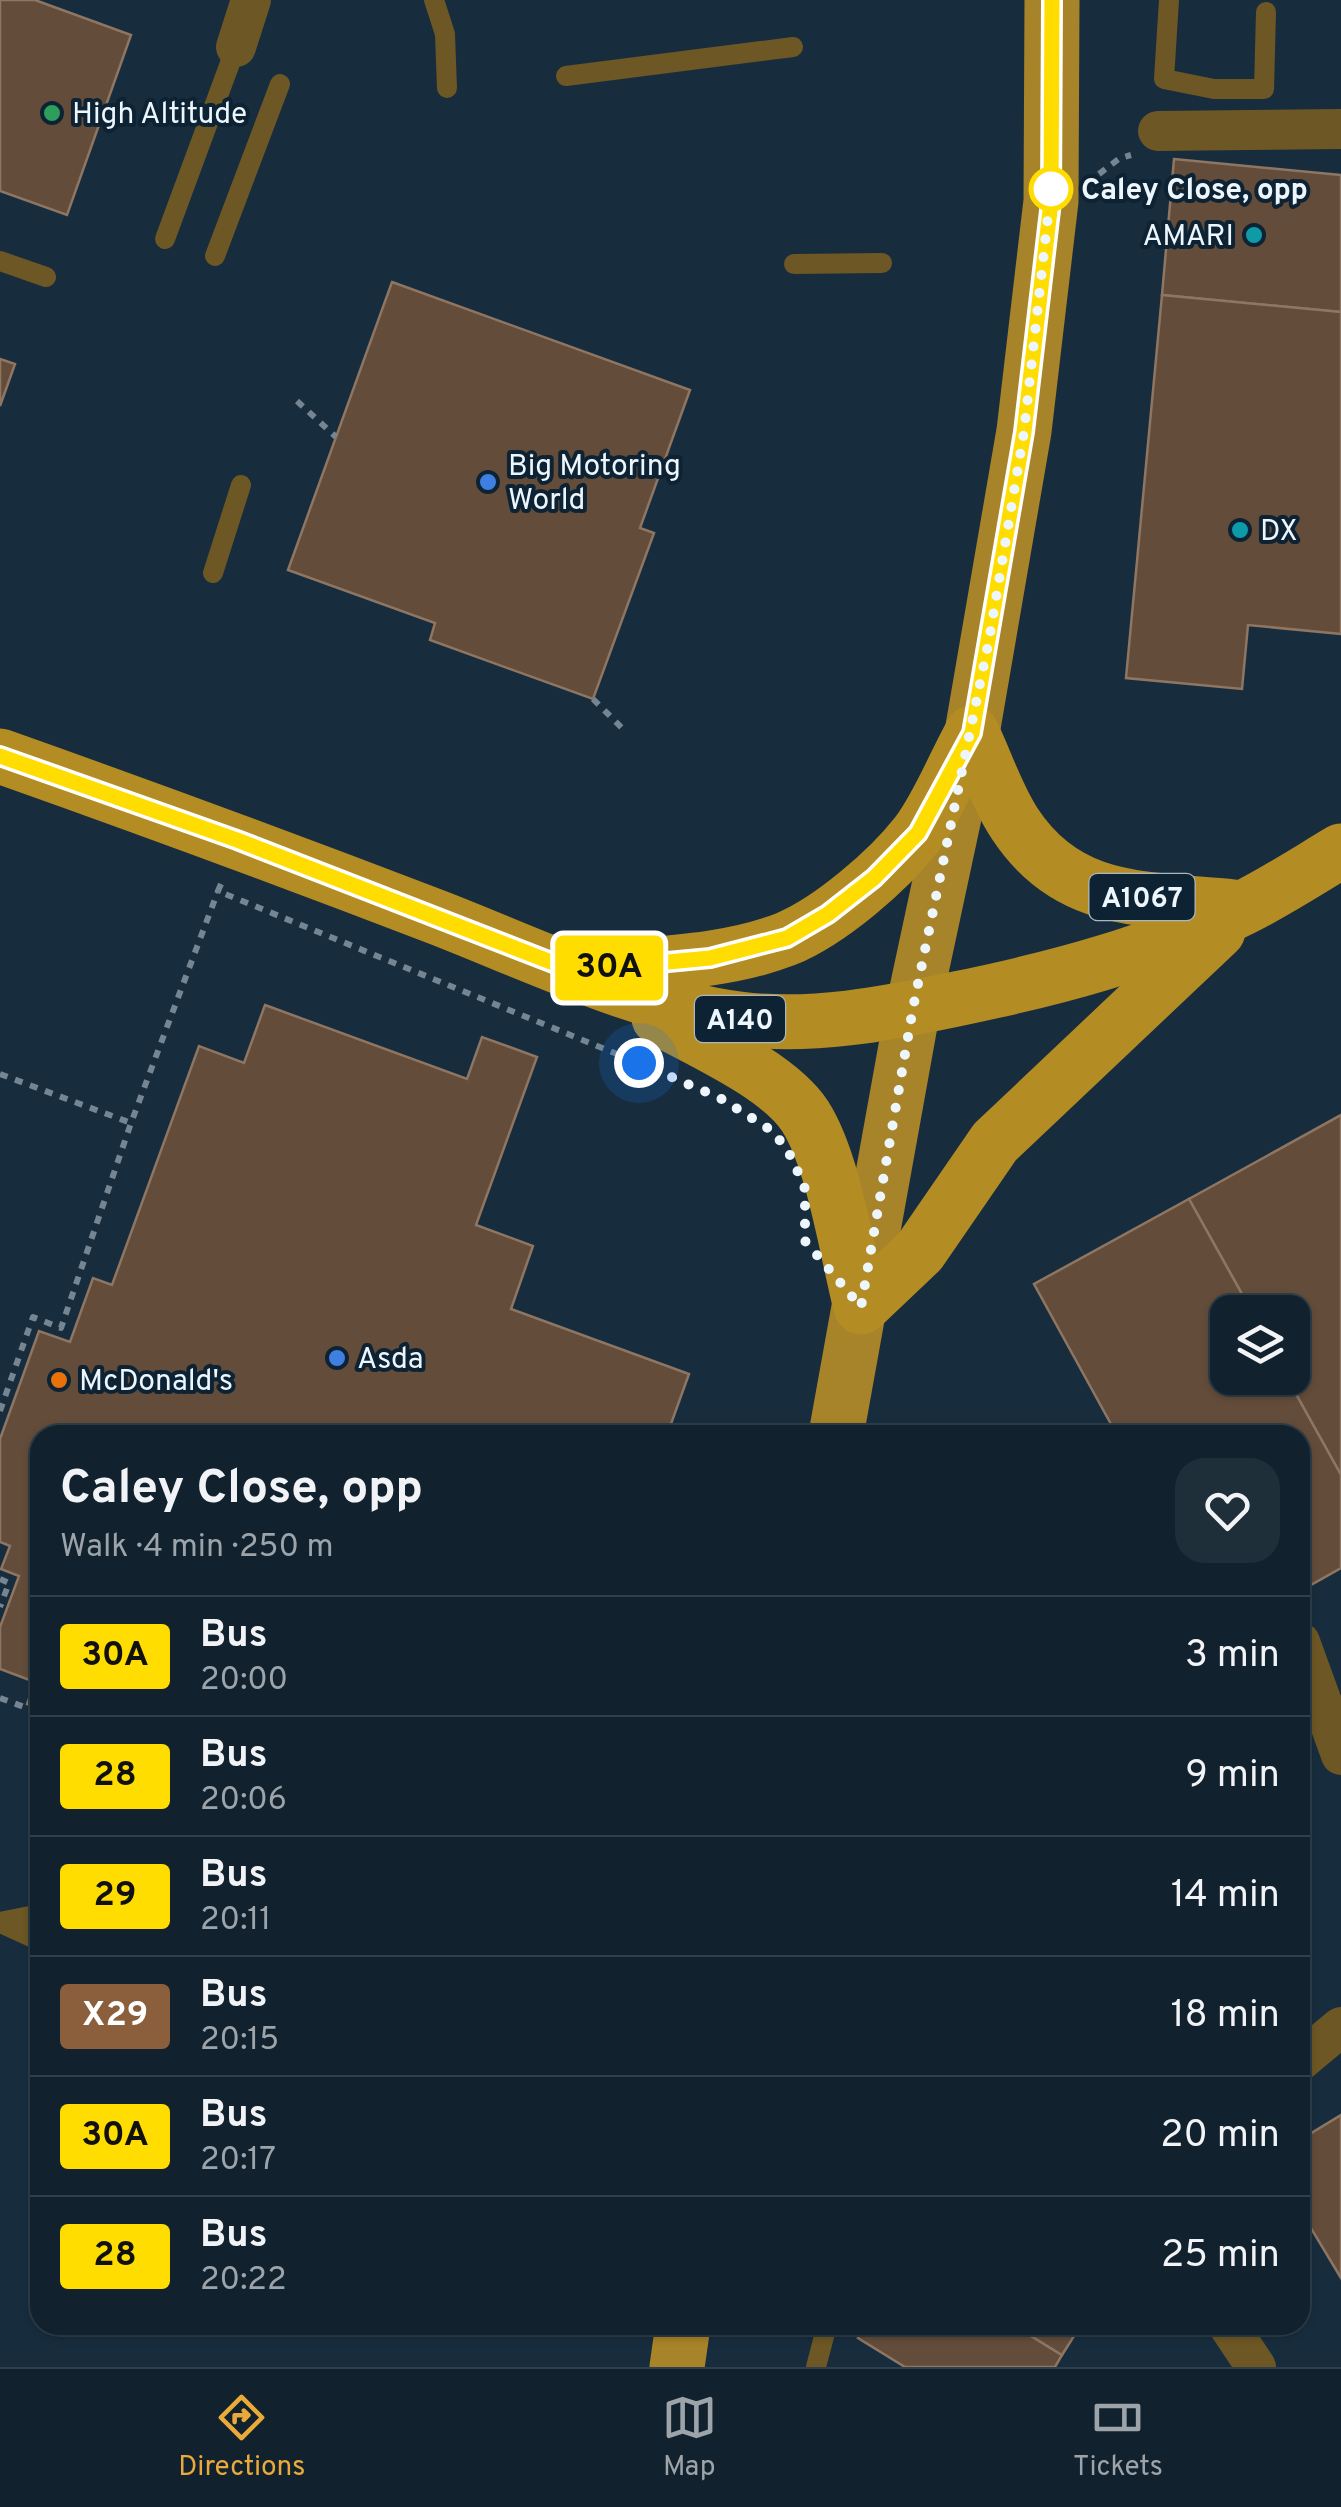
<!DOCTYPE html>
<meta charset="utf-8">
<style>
:root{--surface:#11222e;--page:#1e2f3a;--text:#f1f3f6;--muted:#9ca4aa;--line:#303f4a;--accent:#eaaa39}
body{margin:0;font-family:Overpass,sans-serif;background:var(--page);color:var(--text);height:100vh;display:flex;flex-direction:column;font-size:38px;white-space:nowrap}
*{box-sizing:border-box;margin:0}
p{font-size:32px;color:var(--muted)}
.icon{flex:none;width:55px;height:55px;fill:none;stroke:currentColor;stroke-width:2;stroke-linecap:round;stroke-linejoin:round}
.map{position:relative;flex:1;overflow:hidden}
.side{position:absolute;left:30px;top:1425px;width:1280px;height:910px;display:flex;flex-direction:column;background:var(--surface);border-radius:30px;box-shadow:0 2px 8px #0004,0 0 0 2px var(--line)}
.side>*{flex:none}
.badge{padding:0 20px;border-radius:8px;font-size:35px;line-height:65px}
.buttons{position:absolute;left:1210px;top:1295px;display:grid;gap:20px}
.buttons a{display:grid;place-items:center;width:100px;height:100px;border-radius:20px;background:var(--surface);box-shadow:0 2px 8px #0004,0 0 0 2px var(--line);font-size:50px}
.you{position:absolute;width:50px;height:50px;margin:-25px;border:8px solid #fff;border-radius:50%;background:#1a73e8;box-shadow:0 0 0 15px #1a73e833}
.map>.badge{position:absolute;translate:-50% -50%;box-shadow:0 0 0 5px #fff}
.round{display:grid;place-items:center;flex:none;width:105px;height:105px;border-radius:30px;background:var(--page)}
.summary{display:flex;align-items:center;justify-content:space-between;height:170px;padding:0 30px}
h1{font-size:48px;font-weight:700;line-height:75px}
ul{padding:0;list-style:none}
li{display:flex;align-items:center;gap:30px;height:120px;padding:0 30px;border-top:2px solid var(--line)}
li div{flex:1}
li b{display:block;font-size:38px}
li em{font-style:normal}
li .badge{min-width:110px;font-weight:700;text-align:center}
.dock{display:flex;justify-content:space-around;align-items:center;height:140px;border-top:2px solid var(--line);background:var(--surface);font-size:28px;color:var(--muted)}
.dock a{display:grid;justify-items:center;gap:5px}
.dock .active{color:var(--accent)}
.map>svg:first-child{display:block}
.building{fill:#634c3a;stroke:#8e7663;stroke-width:2.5}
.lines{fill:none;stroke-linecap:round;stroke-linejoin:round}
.path{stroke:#758592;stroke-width:6;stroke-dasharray:8 8;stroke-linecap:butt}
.service{stroke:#6d5724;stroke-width:20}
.minor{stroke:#6d5724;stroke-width:40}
.primary{stroke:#a78329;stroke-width:55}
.trunk{stroke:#b48c24;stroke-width:55}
.line-casing{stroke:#fff;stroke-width:22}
.line{stroke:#ffdd01;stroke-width:15}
.walk{stroke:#eef6fd;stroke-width:10;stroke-dasharray:0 18}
.leisure-dot{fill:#2e9e5b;stroke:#0d2334;stroke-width:4}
.stop-dot{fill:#fff;stroke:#ffdd01;stroke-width:5}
.culture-dot{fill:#0f9aa8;stroke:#0d2334;stroke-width:4}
.shop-dot{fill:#3f7fe0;stroke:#0d2334;stroke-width:4}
.food-dot{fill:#e8710a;stroke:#0d2334;stroke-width:4}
.labels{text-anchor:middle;stroke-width:8;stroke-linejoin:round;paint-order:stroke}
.shield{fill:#0d2334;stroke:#aab7c1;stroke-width:2.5}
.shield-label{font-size:28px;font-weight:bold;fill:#eef6fd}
.poi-label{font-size:30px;fill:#eef6fd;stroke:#0d2334;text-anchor:start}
.stop-label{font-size:30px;font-weight:bold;fill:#eef6fd;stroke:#0d2334;text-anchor:start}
</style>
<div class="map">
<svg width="1341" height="2367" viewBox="0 0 1341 2367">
<rect width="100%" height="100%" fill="#172d3e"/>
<g class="building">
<polygon points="0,0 35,0 131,35 67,215 0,191"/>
<polygon points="1174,159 1341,175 1341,312 1162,295"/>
<polygon points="392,282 690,390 640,528 654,533 593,699 430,640 435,623 288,570"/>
<polygon points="1162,295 1341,312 1341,634 1248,625 1242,689 1126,678"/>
<polygon points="0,359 15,364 0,406"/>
<polygon points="265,1005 467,1079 482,1037 537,1057 476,1225 533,1246 511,1309 689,1374 667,1435 40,1435 40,1709 27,1704 35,1682 0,1669 0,1627 19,1576 1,1569 10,1546 0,1542 0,1439 39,1331 70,1342 93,1278 112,1285 199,1046 244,1063"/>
<polygon points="1341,1115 1341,1475 1287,1378 1292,1378 1292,1312 1252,1312 1189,1199"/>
<polygon points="1189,1199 1252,1312 1228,1312 1228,1378 1287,1378 1341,1475 1341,1568 1300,1591 1300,1435 1117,1435 1034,1284"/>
<polygon points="1341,2115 1341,2278 1300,2210 1300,2140"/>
<polygon points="866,2325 1013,2325 1062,2355 1055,2367 905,2367 858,2338"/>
<polygon points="1013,2325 1081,2325 1062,2355"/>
</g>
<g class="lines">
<g class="path">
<polyline points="1099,174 1120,158 1131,155"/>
<polyline points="297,401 336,437"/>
<polyline points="593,699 625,731"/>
<polyline points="221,884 218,891 634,1061"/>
<polyline points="0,1074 131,1123"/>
<polyline points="0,1411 33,1317 61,1328 131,1123 218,891"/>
<polyline points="0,1579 9,1583 0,1607"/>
<polyline points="0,1698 40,1713"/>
</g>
<g class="service">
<polyline points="434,0 445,34 447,88"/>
<polyline points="1169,0 1164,79 1214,89 1264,89 1266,12"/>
<polyline points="566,76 793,47"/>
<polyline points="165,239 236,47"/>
<polyline points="215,256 280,84"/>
<polyline points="0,261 46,277"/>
<polyline points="794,264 882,263"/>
<polyline points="213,573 241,485"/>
<polyline points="0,1922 40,1914"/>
<polyline points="3,1924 40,1941"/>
<polyline points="816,2367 827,2325"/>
</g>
<g class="minor">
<polyline points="236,47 251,0"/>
<polyline points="1158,131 1341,129"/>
<polyline points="1300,1642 1341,1755"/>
<polyline points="1300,2061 1341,2027"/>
<polyline points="1228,2325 1256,2367"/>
</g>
<g class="primary">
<polyline points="836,1435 913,1008 972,733 1024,431 1051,201 1052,0"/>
<polyline points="677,2367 683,2325"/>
</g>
<g class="trunk">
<path d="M972,733C986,762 997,797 1015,824C1069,906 1147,898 1234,907"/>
<path d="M0,756C147,808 293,862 439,918C534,955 638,1006 739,1019C812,1028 885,1014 956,999C1054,979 1153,953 1243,908C1277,891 1309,870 1341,851"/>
<path d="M591,969C655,963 725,963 786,939C830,921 888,871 917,834C939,805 954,765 972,733"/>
<path d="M659,1018C702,1042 778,1075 805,1116C834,1161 847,1253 861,1307L920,1251L995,1142L1218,931"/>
</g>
</g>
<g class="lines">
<defs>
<polyline id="line" points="0,756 237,840 574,971 710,958 787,938 828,914 874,878 918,833 972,733 1024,432 1051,202 1052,0"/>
</defs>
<use href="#line" class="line-casing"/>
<use href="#line" class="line"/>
<polyline class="walk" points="639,1063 720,1098 774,1132 792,1158 805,1189 805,1241 861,1307 913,1008 989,640 1024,432 1051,189"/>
</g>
<circle class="leisure-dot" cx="52" cy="113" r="10"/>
<circle class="stop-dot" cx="1051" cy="189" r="20"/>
<g class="culture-dot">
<circle cx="1254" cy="235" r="10"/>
<circle cx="1240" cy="530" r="10"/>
</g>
<g class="shop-dot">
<circle cx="488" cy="482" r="10"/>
<circle cx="337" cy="1358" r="10"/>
</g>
<circle class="food-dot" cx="59" cy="1380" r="10"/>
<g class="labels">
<g class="shield">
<rect x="1089.5" y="874" width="105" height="46" rx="8"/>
<rect x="695" y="996" width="90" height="46" rx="8"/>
</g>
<g class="shield-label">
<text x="1142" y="907">A1067</text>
<text x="740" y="1029">A140</text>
</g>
<g class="poi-label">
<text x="72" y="123">High Altitude</text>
<text x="1234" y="245" text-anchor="end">AMARI</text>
<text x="508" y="475">Big Motoring<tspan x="508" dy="34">World</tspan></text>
<text x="1260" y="540">DX</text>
<text x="357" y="1368">Asda</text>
<text x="79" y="1390">McDonald's</text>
</g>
<g class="stop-label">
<text x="1081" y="199">Caley Close, opp</text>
</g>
</g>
</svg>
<div class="buttons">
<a><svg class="icon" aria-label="layers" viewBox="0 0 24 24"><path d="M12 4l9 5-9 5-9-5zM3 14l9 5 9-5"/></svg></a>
</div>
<div class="you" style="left:639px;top:1063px"></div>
<b class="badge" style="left:609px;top:968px;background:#ffdd01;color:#111">30A</b>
<section class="side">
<div class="summary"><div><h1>Caley Close, opp</h1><p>Walk · 4 min · 250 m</p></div><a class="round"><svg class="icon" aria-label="heart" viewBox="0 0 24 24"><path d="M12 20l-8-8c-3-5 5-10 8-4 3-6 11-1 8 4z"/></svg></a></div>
<ul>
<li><span class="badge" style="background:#ffdd01;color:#111">30A</span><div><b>Bus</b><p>20:00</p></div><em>3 min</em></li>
<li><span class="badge" style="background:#ffdd01;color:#111">28</span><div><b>Bus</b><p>20:06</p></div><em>9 min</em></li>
<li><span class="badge" style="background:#ffdd01;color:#111">29</span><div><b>Bus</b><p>20:11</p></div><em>14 min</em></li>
<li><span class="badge" style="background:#8b5e3c;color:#fff">X29</span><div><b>Bus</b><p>20:15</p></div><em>18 min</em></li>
<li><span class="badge" style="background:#ffdd01;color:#111">30A</span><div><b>Bus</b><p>20:17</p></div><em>20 min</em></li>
<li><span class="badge" style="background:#ffdd01;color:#111">28</span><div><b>Bus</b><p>20:22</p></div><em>25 min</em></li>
</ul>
</section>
</div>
<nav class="dock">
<a class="active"><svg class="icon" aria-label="directions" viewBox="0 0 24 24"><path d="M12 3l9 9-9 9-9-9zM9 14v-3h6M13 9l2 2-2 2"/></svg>Directions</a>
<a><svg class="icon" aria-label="map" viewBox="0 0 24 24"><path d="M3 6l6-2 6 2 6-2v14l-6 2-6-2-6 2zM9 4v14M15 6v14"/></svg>Map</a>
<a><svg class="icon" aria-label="tickets" viewBox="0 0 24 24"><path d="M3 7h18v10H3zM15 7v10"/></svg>Tickets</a>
</nav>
